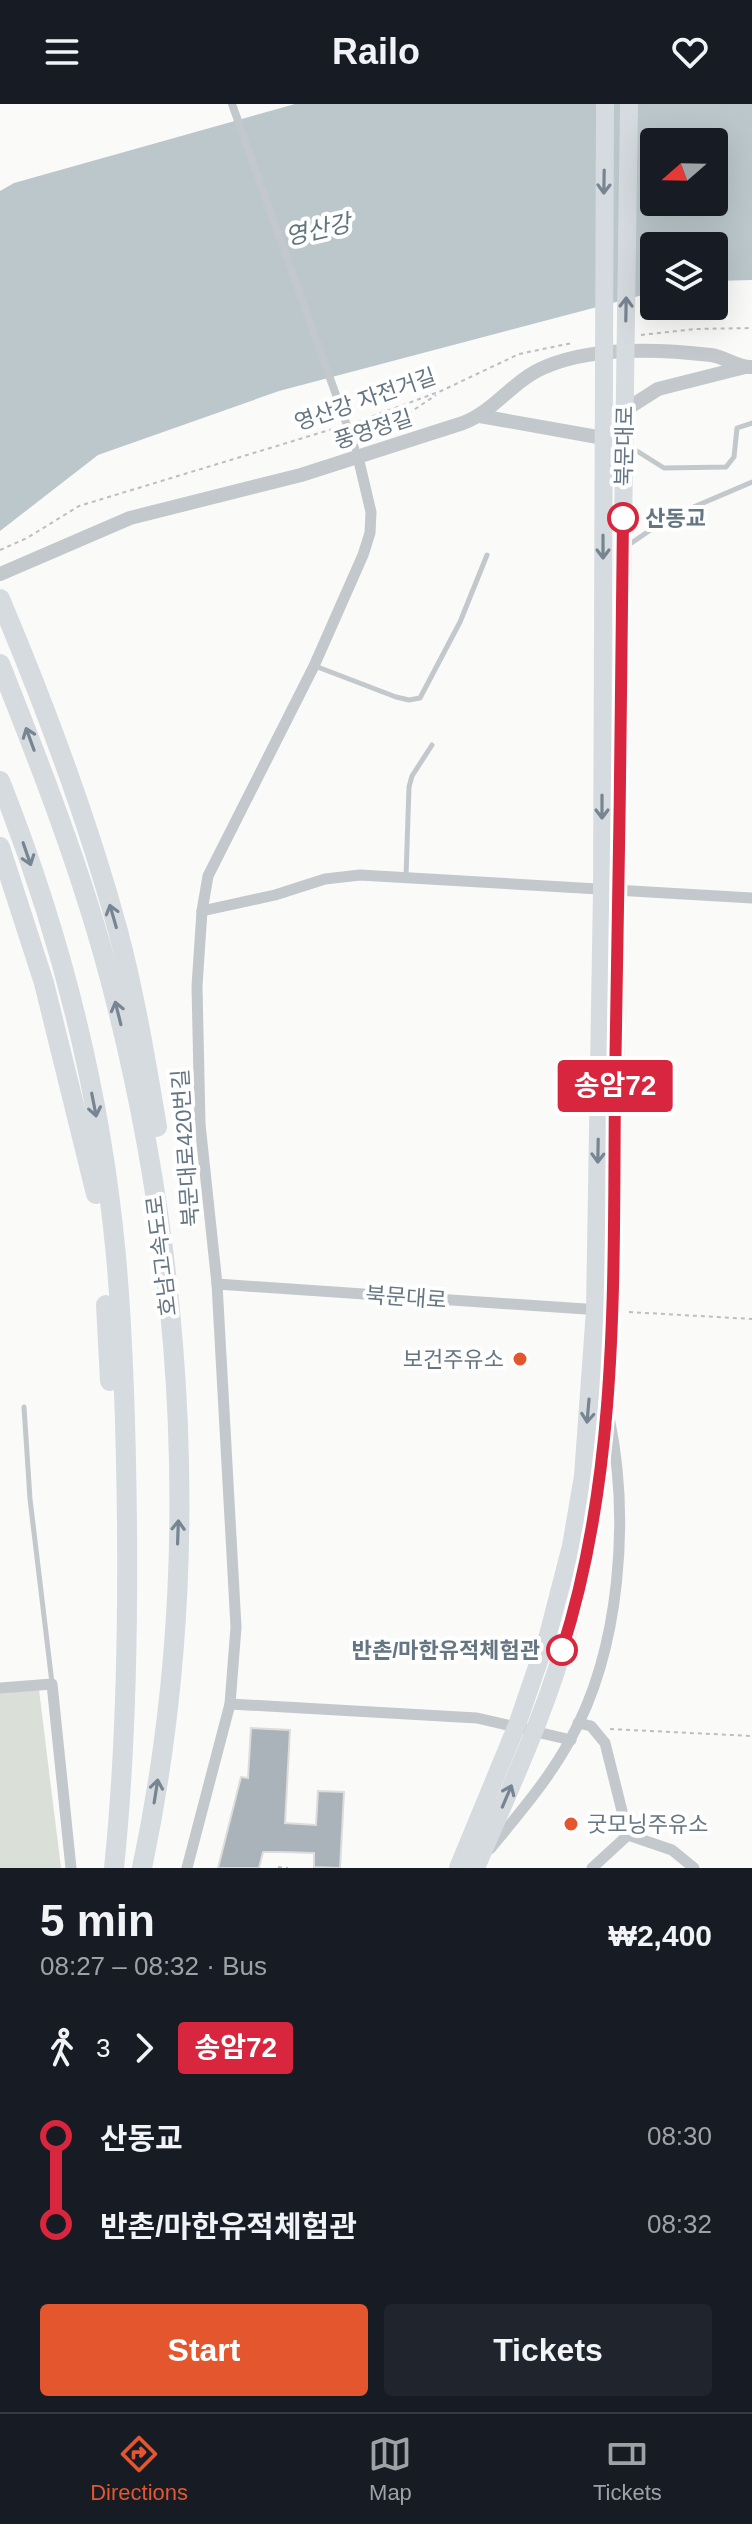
<!DOCTYPE html>
<meta charset="utf-8">
<style>
:root{--surface:#171b24;--page:#20242c;--text:#f1f3f6;--muted:#9ea1a6;--line:#363941;--accent:#e4572e}
body{margin:0;font-family:Helvetica,"Noto Sans KR",sans-serif;background:var(--page);color:var(--text);height:100vh;display:flex;flex-direction:column;font-size:30px;white-space:nowrap}
*{box-sizing:border-box;margin:0}
p{font-size:26px;color:var(--muted)}
.icon{flex:none;width:44px;height:44px;fill:none;stroke:currentColor;stroke-width:2;stroke-linecap:round;stroke-linejoin:round}
.map{position:relative;height:1764px;overflow:hidden}
.drawer{display:flex;flex-direction:column;background:var(--surface);flex:1}
.drawer>*{flex:none}
.badge{padding:0 16px;border-radius:6px;font-size:28px;line-height:52px}
.needle{width:52px;rotate:250deg}
.controls{position:absolute;left:640px;top:24px;display:grid;gap:16px}
.controls a{display:grid;place-items:center;width:88px;height:88px;border-radius:8px;background:var(--surface);box-shadow:0 8px 32px #0002;font-size:40px}
.map>.badge{position:absolute;translate:-50% -50%;box-shadow:0 0 0 4px #fff}
.legs{display:flex;align-items:center;gap:12px;height:88px;padding:0 40px;font-size:26px}
.legs p{margin-inline-start:auto}
.headline{display:flex;align-items:center;justify-content:space-between;height:136px;padding:0 40px}
h1{font-size:44px;font-weight:800;line-height:60px}
.button{display:flex;gap:16px;margin-top:auto;padding:16px 40px}
.button a{flex:1;height:92px;border-radius:8px;background:var(--accent);color:#fff;font-size:32px;font-weight:800;line-height:92px;text-align:center}
.button a+a{background:var(--page);color:var(--text)}
ul{padding:0 40px;list-style:none}
li{display:flex;align-items:center;gap:28px;height:88px;font-size:30px}
li i{display:grid;place-items:center;width:12px;height:100%;margin:0 10px;background:currentColor}
li i::after{content:'';width:20px;height:20px;margin:-10px;border:6px solid;border-radius:50%;background:var(--surface)}
li p{margin-inline-start:auto}
li:first-child i{background:linear-gradient(#0000 50%,currentColor 0)}
li:last-child i{background:linear-gradient(currentColor 50%,#0000 0)}
header{display:flex;justify-content:space-between;align-items:center;height:104px;padding:0 40px;background:var(--surface);font-size:36px;font-weight:800}
.menu{display:flex;justify-content:space-around;align-items:center;height:112px;border-top:2px solid var(--line);background:var(--surface);font-size:22px;color:var(--muted)}
.menu a{display:grid;justify-items:center;gap:4px}
.menu .on{color:var(--accent)}
.map>svg:first-child{display:block}
.green{fill:#dadfd7}
.water{fill:#bbc7cb;fill-rule:evenodd}
.building{fill:#aab3b9;stroke:#dcdcda;stroke-width:2}
.lines{fill:none;stroke-linecap:round;stroke-linejoin:round}
.path{stroke:#bbbfc2;stroke-width:2;stroke-dasharray:4 4;stroke-linecap:butt}
.service{stroke:#c3c8cc;stroke-width:5}
.pedestrian{stroke:#c3c8cc;stroke-width:8}
.minor{stroke:#c3c8cc;stroke-width:11}
.tertiary{stroke:#c3c8cc;stroke-width:14}
.primary{stroke:#d6dbdf;stroke-width:18}
.motorway{stroke:#d6dbdf;stroke-width:20}
.oneway{stroke:#768591}
.line-1-casing{stroke:#fff;stroke-width:18}
.line-1{stroke:#d7263d;stroke-width:12}
.stop-1-dot{fill:#fff;stroke:#d7263d;stroke-width:4}
.poi-dot{fill:#e4572e;stroke:#fff;stroke-width:3}
.labels{text-anchor:middle;stroke-width:8;stroke-linejoin:round;paint-order:stroke}
.street-label{font-size:22px;fill:#657683;stroke:#fff}
.stop-label{font-size:22px;font-weight:bold;fill:#657683;stroke:#fff;text-anchor:start}
.poi-label{font-size:22px;fill:#657683;stroke:#fff;text-anchor:end}
.water-label{font-size:24px;font-style:italic;fill:#60757c;stroke:#fff}
</style>
<header><svg class="icon" aria-label="menu" viewBox="0 0 24 24"><path d="M4 6h16M4 12h16M4 18h16"/></svg>Railo<svg class="icon" aria-label="heart" viewBox="0 0 24 24"><path d="M12 20l-8-8c-3-5 5-10 8-4 3-6 11-1 8 4z"/></svg></header>
<div class="map">
<svg width="752" height="1764" viewBox="0 0 752 1764">
<rect width="100%" height="100%" fill="#fafaf8"/>
<polygon class="green" points="39,1586 61,1764 0,1764 0,1589"/>
<path class="water" d="M295,0H752V176L714,177V142H654V188L279,287L98,351L0,427V87L14,79ZM654,38H714V98H654Z"/>
<polygon class="building" points="251,1624 290,1626 285,1719 316,1721 318,1687 344,1688 340,1764 314,1763 314,1749 284,1748 263,1748 259,1764 218,1764 241,1673 248,1674"/>
<g class="lines">
<g class="path">
<polyline points="641,231 695,225 752,224"/>
<polyline points="357,318 441,287 519,250 572,239"/>
<polyline points="375,332 436,291"/>
<polyline points="0,446 27,434 79,402 336,324"/>
<polyline points="629,1208 752,1215"/>
<polyline points="610,1625 752,1632"/>
<polyline points="278,1763 288,1764"/>
</g>
<g class="service">
<polyline points="629,342 664,364 726,363 734,353 737,324 752,319"/>
<polyline points="627,442 668,414 752,378"/>
<polyline points="315,562 396,593 409,596 420,594 460,518 487,451"/>
<polyline points="406,772 409,683 412,672 432,641"/>
<polyline points="24,1303 30,1395 52,1579"/>
</g>
<polyline class="pedestrian" points="232,0 355,344"/>
<g class="minor">
<polyline points="202,807 275,791 325,775 360,771 752,794"/>
<polyline points="217,1180 600,1206"/>
<polyline points="0,1584 52,1580 71,1764"/>
<polyline points="230,1600 477,1614 571,1636"/>
<polyline points="578,1619 591,1622 605,1639 628,1731 672,1746 694,1764"/>
<path d="M490,1745C518,1711 549,1675 570,1636C621,1545 630,1413 609,1313"/>
<polyline points="187,1764 230,1600 236,1523 217,1180 200,1020 197,882 202,807 208,772 314,562 363,451 370,429 371,408 358,353"/>
<polyline points="592,1764 628,1731"/>
</g>
<g class="tertiary">
<polyline points="625,306 658,285 745,263"/>
<polyline points="480,312 603,334"/>
<path d="M0,470L130,414L301,371L463,319C495,307 513,276 545,263C593,242 659,245 711,251C726,253 738,264 752,263"/>
</g>
<g class="primary">
<polyline points="458,1764 517,1621 548,1531 571,1442 583,1372 595,1206 602,785 605,0"/>
<path d="M476,1764C510,1684 548,1605 570,1520C597,1417 606,1313 612,1207L629,0"/>
</g>
<g class="motorway">
<path d="M0,495C46,604 87,713 118,827C135,891 146,958 157,1023"/>
<path d="M0,560C41,663 82,768 110,875C186,1163 204,1472 142,1764"/>
<path d="M0,677C60,828 101,990 116,1152C124,1241 126,1330 127,1419C128,1534 126,1649 114,1764"/>
<polyline points="0,743 44,879 96,1090"/>
<polyline points="106,1201 110,1277"/>
</g>
</g>
<defs><path id="oneway-shaft" d="M-6 0H5M1.5-3L5.5 0L1.5 3" fill="none" stroke-width="1.6" stroke-linecap="round" stroke-linejoin="round" transform="scale(2)"/></defs>
<g class="oneway">
<use href="#oneway-shaft" transform="translate(604 78) rotate(91)"/>
<use href="#oneway-shaft" transform="translate(626 205) rotate(-89)"/>
<use href="#oneway-shaft" transform="translate(603 443) rotate(90)"/>
<use href="#oneway-shaft" transform="translate(30 635) rotate(-110)"/>
<use href="#oneway-shaft" transform="translate(602 703) rotate(90)"/>
<use href="#oneway-shaft" transform="translate(27 750) rotate(71)"/>
<use href="#oneway-shaft" transform="translate(113 812) rotate(-106)"/>
<use href="#oneway-shaft" transform="translate(118 909) rotate(-104)"/>
<use href="#oneway-shaft" transform="translate(94 1001) rotate(79)"/>
<use href="#oneway-shaft" transform="translate(598 1047) rotate(91)"/>
<use href="#oneway-shaft" transform="translate(588 1307) rotate(95)"/>
<use href="#oneway-shaft" transform="translate(178 1428) rotate(-88)"/>
<use href="#oneway-shaft" transform="translate(156 1687) rotate(-81)"/>
<use href="#oneway-shaft" transform="translate(507 1692) rotate(-67)"/>
</g>
<g class="lines">
<defs>
<path id="line-1" d="M562,1546C620,1365 613,1170 615,982C618,793 622,603 623,414"/>
</defs>
<use href="#line-1" class="line-1-casing"/>
<use href="#line-1" class="line-1"/>
</g>
<g class="stop-1-dot">
<circle cx="623" cy="414" r="14"/>
<circle cx="562" cy="1546" r="14"/>
</g>
<g class="poi-dot">
<circle cx="520" cy="1255" r="8"/>
<circle cx="571" cy="1720" r="8"/>
</g>
<g class="labels">
<g class="street-label">
<text transform="translate(365 295) rotate(-19)" y="8">영산강 자전거길</text>
<text transform="translate(373 325) rotate(-18)" y="8">풍영정길</text>
<text transform="translate(624 342) rotate(-89)" y="8">북문대로</text>
<text transform="translate(185 1044) rotate(-94)" y="8">북문대로420번길</text>
<text transform="translate(161 1152) rotate(-97)" y="8">호남고속도로</text>
<text transform="translate(406 1193) rotate(4)" y="8">북문대로</text>
</g>
<g class="stop-label">
<text x="645" y="422">산동교</text>
<text x="540" y="1554" text-anchor="end">반촌/마한유적체험관</text>
</g>
<g class="poi-label">
<text x="504" y="1263">보건주유소</text>
<text x="587" y="1728" text-anchor="start">굿모닝주유소</text>
</g>
<g class="water-label">
<text transform="translate(318 126) rotate(-13)" y="8">영산강</text>
</g>
</g>
</svg>
<div class="controls">
<a><svg class="needle" viewBox="-14 -14 28 28"><path d="M0-13l5 13h-10z" fill="#e53935"/><path d="M0 13l5-13h-10z" fill="#9ea1a6"/></svg></a>
<a><svg class="icon" aria-label="layers" viewBox="0 0 24 24"><path d="M12 4l9 5-9 5-9-5zM3 14l9 5 9-5"/></svg></a>
</div>
<b class="badge" style="left:615px;top:982px;background:#d7263d;color:#fff">송암72</b>
</div>
<section class="drawer">
<div class="headline"><div><h1>5 min</h1><p>08:27 – 08:32 · Bus</p></div><b>₩2,400</b></div>
<div class="legs"><svg class="icon" aria-label="walk" viewBox="0 0 24 24"><circle cx="13" cy="4" r="2"/><path d="M13 8l-2 6 4 7M11 14l-3 7M7 12l3-4h3l4 4"/></svg>3<svg class="icon" aria-label="forward" viewBox="0 0 24 24"><path d="M9 5l7 7-7 7"/></svg><b class="badge" style="background:#d7263d;color:#fff">송암72</b></div>
<ul>
<li><i style="color:#d7263d"></i><b>산동교</b><p>08:30</p></li>
<li><i style="color:#d7263d"></i><b>반촌/마한유적체험관</b><p>08:32</p></li>
</ul>
<div class="button"><a>Start</a><a>Tickets</a></div>
</section>
<nav class="menu">
<a class="on"><svg class="icon" aria-label="directions" viewBox="0 0 24 24"><path d="M12 3l9 9-9 9-9-9zM9 14v-3h6M13 9l2 2-2 2"/></svg>Directions</a>
<a><svg class="icon" aria-label="map" viewBox="0 0 24 24"><path d="M3 6l6-2 6 2 6-2v14l-6 2-6-2-6 2zM9 4v14M15 6v14"/></svg>Map</a>
<a><svg class="icon" aria-label="tickets" viewBox="0 0 24 24"><path d="M3 7h18v10H3zM15 7v10"/></svg>Tickets</a>
</nav>
